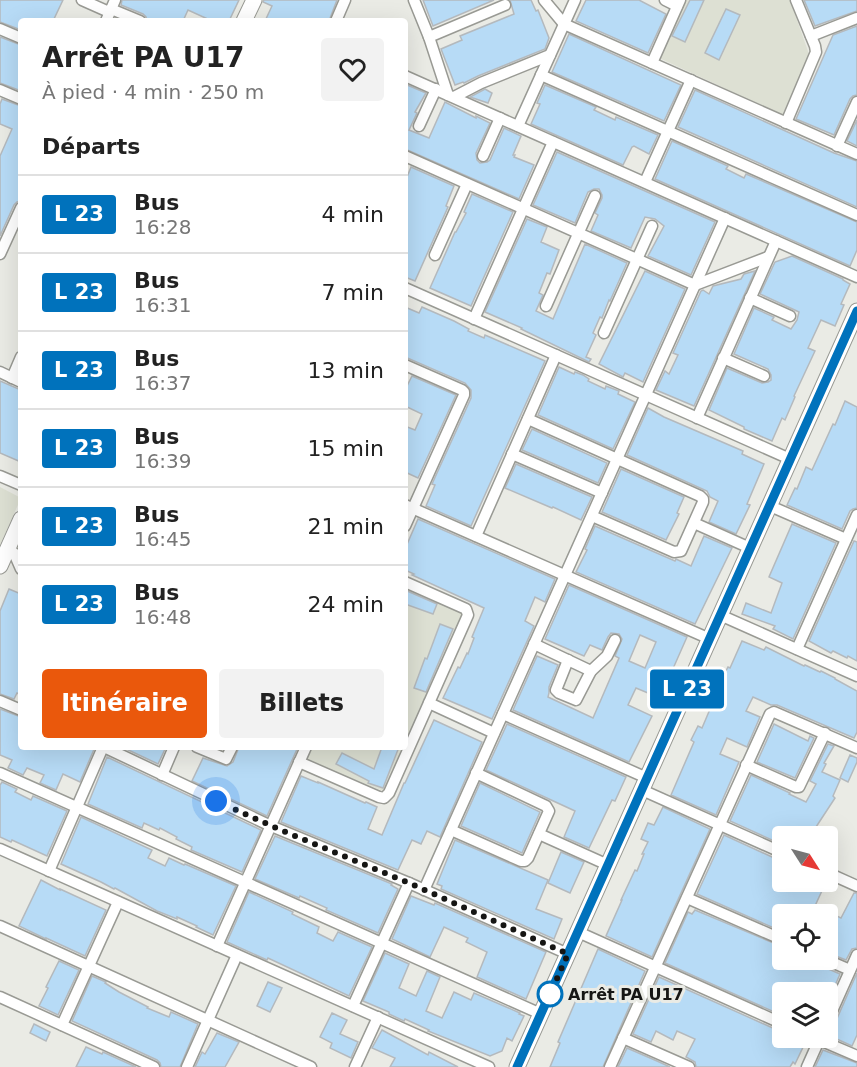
<!DOCTYPE html>
<html lang="fr">
<meta charset="utf-8">
<style>
:root{--surface:#fff;--page:#f2f2f2;--text:#222;--muted:#767676;--line:#e0e0e0;--accent:#ea580c}
body{margin:0;font-family:"DejaVu Sans",sans-serif;background:var(--page);color:var(--text);height:100vh;display:flex;flex-direction:column;font-size:22px;white-space:nowrap}
*{box-sizing:border-box;margin:0}
p{font-size:20px;color:var(--muted)}
.icon{flex:none;width:33px;height:33px;fill:none;stroke:currentColor;stroke-width:2;stroke-linecap:round;stroke-linejoin:round}
.map{position:relative;flex:1;overflow:hidden}
.details{position:absolute;left:18px;top:18px;width:390px;height:732px;display:flex;flex-direction:column;background:var(--surface);border-radius:6px;box-shadow:0 6px 24px #0002}
.details>*{flex:none}
.badge{padding:0 12px;border-radius:4px;font-size:21px;line-height:39px}
.needle{width:39px;rotate:126deg}
.buttons{position:absolute;left:772px;top:826px;display:grid;gap:12px}
.buttons a{display:grid;place-items:center;width:66px;height:66px;border-radius:6px;background:var(--surface);box-shadow:0 6px 24px #0002;font-size:30px}
.you{position:absolute;width:30px;height:30px;margin:-15px;border:4px solid #fff;border-radius:50%;background:#1a73e8;box-shadow:0 0 0 9px #1a73e833}
.map>.badge{position:absolute;translate:-50% -50%;box-shadow:0 0 0 3px #fff}
h2{padding:0 24px;font-size:22px;line-height:54px}
.round{display:grid;place-items:center;flex:none;width:63px;height:63px;border-radius:6px;background:var(--page)}
.headline{display:flex;align-items:center;justify-content:space-between;height:102px;padding:0 24px}
h1{font-size:28px;font-weight:700;line-height:45px}
.action{display:flex;gap:12px;margin-top:auto;padding:12px 24px}
.action a{flex:1;height:69px;border-radius:6px;background:var(--accent);color:#fff;font-size:24px;font-weight:700;line-height:69px;text-align:center}
.action a+a{background:var(--page);color:var(--text)}
ul{padding:0;list-style:none}
li{display:flex;align-items:center;gap:18px;height:78px;padding:0 24px;border-top:2px solid var(--line)}
li div{flex:1}
li b{display:block;font-size:22px}
li em{font-style:normal}
li .badge{min-width:66px;font-weight:700;text-align:center}
.map>svg:first-child{display:block}
.built{fill:#dde0d3}
.building{fill:#b7dbf6;stroke:#b4b9bd;stroke-width:1.5;fill-rule:evenodd}
.lines{fill:none;stroke-linecap:round;stroke-linejoin:round}
.street-casing{stroke:#999a94;stroke-width:13}
.secondary-casing{stroke:#999a94;stroke-width:17}
.street{stroke:#fff;stroke-width:10}
.secondary{stroke:#fff;stroke-width:15}
.line-casing{stroke:#fff;stroke-width:14}
.line{stroke:#0072bc;stroke-width:9}
.walk{stroke:#161614;stroke-width:6;stroke-dasharray:0 10.8}
.stop-dot{fill:#fff;stroke:#0072bc;stroke-width:3}
.labels{text-anchor:middle;stroke-width:6;stroke-linejoin:round;paint-order:stroke}
.stop-label{font-size:16px;font-weight:bold;fill:#161614;stroke:#eaebe5;text-anchor:start}
</style>
<div class="map">
<svg width="857" height="1067" viewBox="0 0 857 1067">
<rect width="100%" height="100%" fill="#eaebe5"/>
<g class="built">
<polygon points="685,0 790,0 810,57 783,119 720,86 659,58"/>
<polygon points="0,487 21,498 0,545"/>
<polygon points="405,587 464,612 405,742"/>
<polygon points="313,747 403,747 383,791 307,760"/>
</g>
<g class="building">
<polygon points="0,0 63,0 53,21 21,21 21,30 0,22"/>
<polygon points="122,0 239,0 229,21 212,21 188,10 183,21 147,21 146,17 143,14 121,5"/>
<polygon points="264,0 337,0 329,21 265,21 272,6 263,2"/>
<polygon points="423,0 494,0 433,26"/>
<polygon points="510,0 531,0 536,11 538,10 549,38 545,49 478,76 464,83 463,82 455,85 441,49 462,40 460,36 514,14"/>
<polygon points="586,0 639,0 666,14 648,53 576,21"/>
<polygon points="690,0 704,0 685,42 672,36"/>
<polygon points="804,0 857,0 857,11 815,26"/>
<polygon points="726,9 740,15 719,60 705,53"/>
<polygon points="857,26 857,95 853,96 850,99 834,135 796,119 833,35"/>
<polygon points="569,34 681,85 664,121 552,72"/>
<polygon points="0,37 21,45 21,91 0,83"/>
<polygon points="405,84 426,93 415,112 417,113 409,130 429,138 445,102 476,118 476,116 490,123 476,153 477,160 480,163 487,162 490,160 504,128 521,136 513,155 515,155 514,157 534,165 519,199 405,149"/>
<polygon points="545,85 596,107 594,110 615,120 616,117 658,135 649,154 634,146 632,147 623,165 531,124 540,104 537,103"/>
<polygon points="485,89 492,93 488,103 470,97"/>
<polygon points="695,90 834,153 857,161 857,207 678,127"/>
<polygon points="2,99 21,106 21,201 17,202 14,205 0,236 0,156 12,129 0,124 0,104"/>
<polygon points="857,120 857,146 847,141"/>
<polygon points="672,141 728,166 726,169 744,178 746,174 857,222 857,250 850,266 655,179"/>
<polygon points="557,152 715,222 691,275 648,256 664,226 655,219 645,217 631,248 591,231 598,215 595,213 602,198 602,195 599,189 594,189 588,192 575,223 533,205"/>
<polygon points="411,167 454,186 446,206 448,207 415,281 405,277 405,182"/>
<polygon points="472,194 513,212 471,306 430,288 455,232 456,232 466,213 464,212"/>
<polygon points="527,219 547,227 541,242 559,250 550,274 547,273 539,293 543,295 536,311 553,319 585,244 627,263 610,301 609,300 602,318 600,317 593,333 596,335 586,357 591,359 589,362 521,329 522,328 485,312"/>
<polygon points="792,256 843,279 843,280 850,284 841,304 844,305 835,326 821,320 808,348 815,351 794,396 795,397 785,420 782,418 772,441 744,429 744,427 709,410 727,368 762,383 768,382 771,380 771,375 768,369 734,354 754,308 774,317 772,320 791,329 797,320 799,312 760,294 775,262"/>
<polygon points="645,271 685,289 643,382 625,373 623,377 599,364"/>
<polygon points="755,271 694,406 656,390 665,371 669,374 678,355 673,353 701,291 703,290 709,294 713,286 741,279 744,274"/>
<polygon points="405,307 419,313 422,307 454,321 469,329 468,331 484,338 485,335 545,361 471,526 426,506 435,485 432,484 471,398 471,390 465,383 405,357"/>
<polygon points="559,367 574,374 575,372 583,375 589,379 588,381 605,389 606,386 619,391 618,394 635,402 613,449 538,415"/>
<polygon points="412,376 456,395 418,478 405,472 405,426 415,430 422,414 405,406 405,390"/>
<polygon points="0,381 21,390 21,462 0,453"/>
<polygon points="845,401 857,407 857,508 853,509 850,511 842,529 787,505 795,488 797,489 806,467 812,470 833,424 835,425"/>
<polygon points="648,408 664,417 743,451 742,454 764,464 747,504 750,505 736,534 709,522 718,501 710,497 707,491 627,455"/>
<polygon points="532,429 607,463 598,483 522,450"/>
<polygon points="516,464 592,497 581,520 553,507 552,508 505,488"/>
<polygon points="621,469 684,497 677,513 679,514 666,540 602,512"/>
<polygon points="418,519 555,579 545,602 535,597 525,621 534,626 492,719 443,698 458,667 460,668 467,653 468,654 474,638 472,637 484,608 412,575 414,574 405,570 405,549"/>
<polygon points="792,524 836,543 793,639 773,629 775,626 742,614 746,603 771,613 782,583 769,577"/>
<polygon points="595,526 675,561 676,559 691,566 704,536 732,548 695,624 576,572 587,550 585,549"/>
<polygon points="854,541 857,542 857,661 848,656 847,658 833,651 831,653 809,641"/>
<path d="M569,585L687,637L660,698L636,688L628,705L652,716L629,762L513,710L537,656L558,665L549,687V693L548,697L593,718L619,658L615,656L622,639L619,634L611,633L608,637L602,650L590,645L584,656L545,639ZM640,635L656,642L645,668L629,661Z"/>
<polygon points="9,589 21,594 21,695 17,693 14,699 0,694 0,611"/>
<polygon points="405,590 437,604 433,614 405,604"/>
<polygon points="440,624 453,629 426,692 414,688 425,658 427,659"/>
<polygon points="742,641 764,650 766,647 804,666 805,665 820,672 821,671 835,678 835,679 857,691 857,732 854,738 777,705 771,705 753,697 746,711 760,717 747,747 727,738 720,754 739,762 716,815 671,795 694,742 691,740 698,726 702,728 716,695 714,694 728,667 730,668"/>
<polygon points="0,709 21,717 21,747 95,747 80,782 63,774 56,790 40,783 44,775 27,768 23,775 8,768 12,760 0,755"/>
<polygon points="434,720 482,742 440,837 427,831 421,844 412,840 398,870 281,822 301,776 318,783 318,782 365,803 366,802 377,807 368,829 382,835 404,783 405,783"/>
<polygon points="507,724 626,777 615,801 612,800 589,848 564,837 575,811 486,770"/>
<polygon points="774,724 808,741 810,736 814,738 795,778 757,762"/>
<polygon points="828,744 834,746 824,763 826,764 822,772 840,780 833,796 835,798 816,827 823,830 820,837 783,837 783,845 730,821 751,775 790,793 789,794 806,802 816,784 810,781"/>
<polygon points="122,747 166,747 158,764"/>
<polygon points="239,747 298,747 267,816 192,781 203,758 227,766 233,762"/>
<polygon points="382,747 399,747 383,788 368,783 369,781 336,764 342,753 374,769"/>
<polygon points="850,755 857,758 857,762 848,782 840,778"/>
<polygon points="107,757 261,830 242,872 191,850 192,847 176,839 177,837 160,828 159,830 144,823 142,828 88,804"/>
<polygon points="2,782 17,789 15,792 31,800 33,796 67,811 47,856 12,840 11,842 0,837 0,785"/>
<polygon points="480,783 540,812 522,853 461,826"/>
<polygon points="663,807 710,829 652,957 606,936 622,900 621,900 635,870 637,871 644,854 642,854 648,842 641,839 648,823 654,825"/>
<polygon points="81,817 152,850 148,858 165,866 169,858 184,865 185,864 236,886 213,935 196,927 197,926 177,917 177,919 157,911 115,888 114,889 101,882 61,864"/>
<polygon points="724,835 783,862 783,882 826,882 815,906 841,918 854,893 857,893 857,948 852,949 846,960 828,953 828,915 783,915 783,932 697,894"/>
<polygon points="275,836 392,884 391,885 398,889 378,933 326,910 327,908 300,896 299,898 255,879"/>
<polygon points="455,840 548,880 536,909 562,919 554,939 441,889 442,886 437,884"/>
<polygon points="561,852 584,862 570,893 548,883"/>
<polygon points="41,880 60,890 60,889 106,910 85,956 46,938 46,939 19,926"/>
<polygon points="249,892 293,912 292,914 319,927 317,933 333,941 338,932 372,947 349,996 268,958 267,960 227,942"/>
<polygon points="411,896 434,905 435,903 546,952 526,999 477,977 487,952 466,942 468,938 444,927 430,957 392,939"/>
<polygon points="695,910 783,947 783,960 814,960 820,963 824,967 840,974 828,1002 828,993 783,993 783,1011 781,1015 665,963 688,912 692,914"/>
<polygon points="598,949 645,971 603,1067 550,1067 560,1043 558,1042"/>
<polygon points="385,953 409,964 399,988 416,996 427,971 440,977 426,1011 442,1018 454,992 471,1000 474,993 520,1013 519,1014 524,1016 512,1041 507,1038 502,1051 490,1056 428,1031 429,1030 405,1019 404,1021 389,1014 389,1012 363,1001"/>
<polygon points="59,961 79,970 58,1015 39,1006 48,988 46,987"/>
<polygon points="857,973 857,1035 852,1046 828,1035 828,1027 832,1026 835,1023"/>
<polygon points="92,976 106,982 105,983 119,992 148,1007 147,1008 169,1017 171,1012 198,1024 180,1067 161,1067 160,1063 157,1060 72,1021"/>
<polygon points="659,977 775,1029 783,1033 783,1038 795,1038 805,1043 795,1064 793,1062 790,1067 696,1067 695,1062 686,1057 695,1039 677,1031 673,1040 656,1031 651,1042 633,1034"/>
<polygon points="268,982 282,988 270,1012 257,1006"/>
<polygon points="332,1013 347,1020 340,1034 358,1042 351,1058 330,1048 332,1043 320,1037"/>
<polygon points="34,1024 50,1032 46,1041 30,1033"/>
<polygon points="382,1030 428,1055 429,1052 458,1067 390,1067 395,1058 372,1048"/>
<polygon points="217,1033 239,1042 225,1067 195,1067 202,1052 205,1054"/>
<polygon points="86,1047 102,1054 103,1052 136,1067 76,1067"/>
<polygon points="627,1048 657,1061 670,1067 618,1067"/>
<polygon points="823,1050 857,1063 857,1067 815,1067"/>
</g>
<g class="lines">
<defs>
<g id="street">
<polyline points="82,0 109,12"/>
<polyline points="414,0 429,37 448,95"/>
<polyline points="544,0 564,24 857,154"/>
<polyline points="665,0 677,6"/>
<polyline points="111,9 140,21"/>
<polyline points="106,21 115,0"/>
<polyline points="336,21 345,0"/>
<polyline points="0,29 21,38"/>
<polyline points="811,36 857,18"/>
<polyline points="429,37 505,5"/>
<polyline points="652,63 680,0"/>
<polyline points="541,75 857,215"/>
<polyline points="405,76 857,277"/>
<polyline points="0,90 21,99"/>
<polyline points="454,97 481,83 550,55"/>
<polyline points="786,123 816,52 815,46 796,0"/>
<polyline points="419,126 436,89"/>
<polyline points="518,126 575,0"/>
<polyline points="837,146 857,102"/>
<polyline points="405,156 695,285 768,257"/>
<polyline points="483,156 500,118"/>
<polyline points="645,182 691,80"/>
<polyline points="0,254 21,208"/>
<polyline points="435,255 467,184"/>
<polyline points="405,288 790,459"/>
<polyline points="750,298 790,316"/>
<polyline points="546,306 595,196"/>
<polyline points="474,319 553,142"/>
<polyline points="604,333 652,226"/>
<polyline points="723,358 764,376"/>
<polyline points="405,365 462,390 464,392 464,395 405,526"/>
<polyline points="0,372 21,382"/>
<polyline points="12,378 21,357"/>
<polyline points="697,418 776,241"/>
<polyline points="528,419 700,496 703,499 703,502 681,551 674,552 592,516"/>
<polyline points="512,454 602,493"/>
<polyline points="0,476 21,485"/>
<polyline points="405,505 710,639"/>
<polyline points="770,506 846,539"/>
<polyline points="694,523 750,548"/>
<polyline points="476,536 556,355"/>
<polyline points="14,553 21,569"/>
<polyline points="720,615 857,676"/>
<polyline points="534,644 591,671"/>
<polyline points="797,649 857,515"/>
<polyline points="568,660 556,690 559,693 576,700 591,671 607,656 615,640"/>
<polyline points="0,701 21,710"/>
<polyline points="429,703 494,733"/>
<polyline points="503,714 647,778"/>
<polyline points="104,747 271,826 409,883 568,954"/>
<polyline points="197,747 226,759 232,747"/>
<polyline points="299,762 379,797 384,798 389,793 468,615 466,609 405,582"/>
<polyline points="746,765 796,787 799,787 825,733"/>
<polyline points="0,773 541,1014"/>
<polyline points="162,775 174,747"/>
<polyline points="642,790 783,853"/>
<polyline points="451,830 521,861 525,861 528,858 549,811 546,806 476,773"/>
<polyline points="539,834 608,865"/>
<polyline points="0,849 489,1067"/>
<polyline points="49,871 103,747"/>
<polyline points="828,873 857,886"/>
<polyline points="424,890 725,218"/>
<polyline points="687,898 783,940"/>
<polyline points="0,926 311,1067"/>
<polyline points="578,932 783,1024"/>
<polyline points="217,946 306,747"/>
<polyline points="827,960 850,970"/>
<polyline points="0,997 154,1067"/>
<polyline points="353,1006 409,883"/>
<polyline points="828,1020 857,955"/>
<polyline points="62,1025 118,902"/>
<polyline points="623,1038 689,1067"/>
<polyline points="815,1038 857,1056"/>
<polyline points="187,1067 237,955"/>
<polyline points="355,1067 378,1017"/>
<polyline points="610,1067 770,714 774,712 857,748"/>
<polyline points="807,1067 820,1038"/>
</g>
<g id="secondary">
<polyline points="244,21 254,0"/>
<polyline points="0,566 21,519"/>
<polyline points="517,1067 857,311"/>
</g>
</defs>
<use href="#street" class="street-casing"/>
<use href="#secondary" class="secondary-casing"/>
<use href="#street" class="street"/>
<use href="#secondary" class="secondary"/>
</g>
<g class="lines">
<defs>
<polyline id="line" points="517,1067 857,311"/>
</defs>
<use href="#line" class="line-casing"/>
<use href="#line" class="line"/>
<polyline class="walk" points="216,801 283,831 409,883 568,954 550,994"/>
</g>
<circle class="stop-dot" cx="550" cy="994" r="12"/>
<g class="labels">
<g class="stop-label">
<text x="568" y="1000">Arrêt PA U17</text>
</g>
</g>
</svg>
<div class="buttons">
<a><svg class="needle" viewBox="-14 -14 28 28"><path d="M0-13l5 13h-10z" fill="#e53935"/><path d="M0 13l5-13h-10z" fill="#767676"/></svg></a>
<a><svg class="icon" aria-label="locate" viewBox="0 0 24 24"><circle cx="12" cy="12" r="6"/><path d="M12 2v4M12 18v4M2 12h4M18 12h4"/></svg></a>
<a><svg class="icon" aria-label="layers" viewBox="0 0 24 24"><path d="M12 4l9 5-9 5-9-5zM3 14l9 5 9-5"/></svg></a>
</div>
<div class="you" style="left:216px;top:801px"></div>
<b class="badge" style="left:687px;top:689px;background:#0072bc;color:#fff">L 23</b>
<section class="details">
<div class="headline"><div><h1>Arrêt PA U17</h1><p>À pied · 4 min · 250 m</p></div><a class="round"><svg class="icon" aria-label="heart" viewBox="0 0 24 24"><path d="M12 20l-8-8c-3-5 5-10 8-4 3-6 11-1 8 4z"/></svg></a></div>
<h2>Départs</h2>
<ul>
<li><span class="badge" style="background:#0072bc;color:#fff">L 23</span><div><b>Bus</b><p>16:28</p></div><em>4 min</em></li>
<li><span class="badge" style="background:#0072bc;color:#fff">L 23</span><div><b>Bus</b><p>16:31</p></div><em>7 min</em></li>
<li><span class="badge" style="background:#0072bc;color:#fff">L 23</span><div><b>Bus</b><p>16:37</p></div><em>13 min</em></li>
<li><span class="badge" style="background:#0072bc;color:#fff">L 23</span><div><b>Bus</b><p>16:39</p></div><em>15 min</em></li>
<li><span class="badge" style="background:#0072bc;color:#fff">L 23</span><div><b>Bus</b><p>16:45</p></div><em>21 min</em></li>
<li><span class="badge" style="background:#0072bc;color:#fff">L 23</span><div><b>Bus</b><p>16:48</p></div><em>24 min</em></li>
</ul>
<div class="action"><a>Itinéraire</a><a>Billets</a></div>
</section>
</div>
